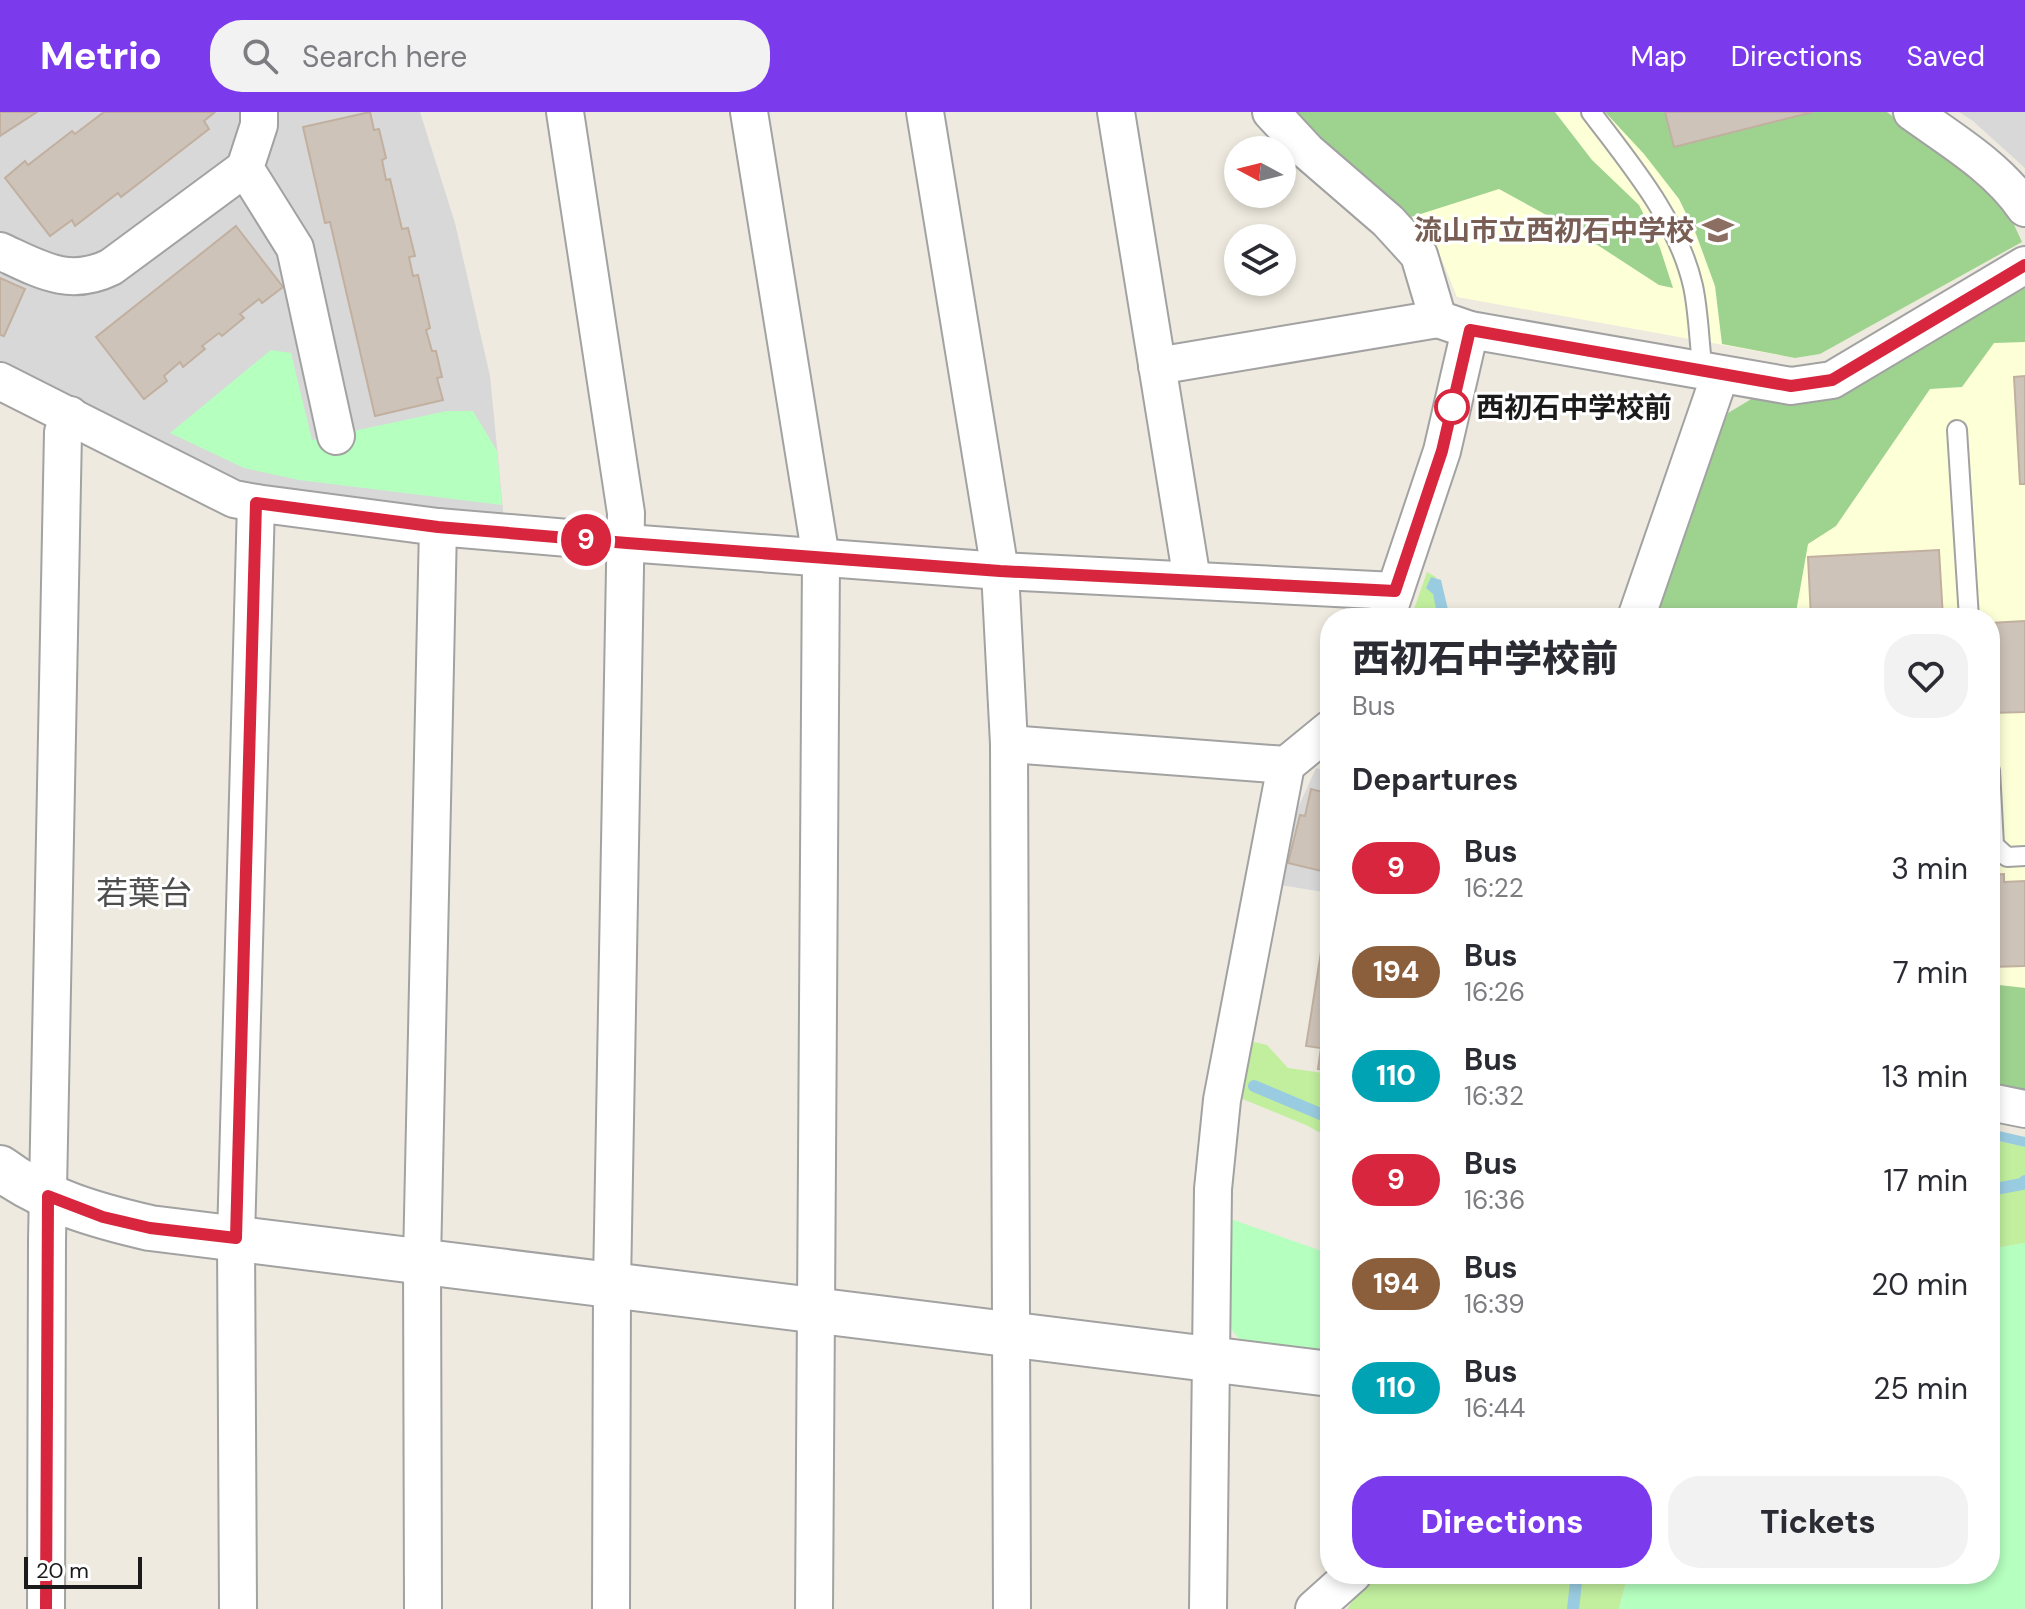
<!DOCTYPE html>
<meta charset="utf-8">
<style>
:root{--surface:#fff;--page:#f2f2f3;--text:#2b2b33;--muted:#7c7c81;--accent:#7c3aed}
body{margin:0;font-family:"DM Sans","Noto Sans JP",sans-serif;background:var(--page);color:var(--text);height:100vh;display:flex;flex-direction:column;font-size:30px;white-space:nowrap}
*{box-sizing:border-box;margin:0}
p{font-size:26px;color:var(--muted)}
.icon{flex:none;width:44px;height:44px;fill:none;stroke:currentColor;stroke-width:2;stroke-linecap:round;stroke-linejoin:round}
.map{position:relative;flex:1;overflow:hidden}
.side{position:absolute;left:1320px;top:496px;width:680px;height:976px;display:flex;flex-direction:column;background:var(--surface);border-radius:32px;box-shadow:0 4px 12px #0003}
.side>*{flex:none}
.badge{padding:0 16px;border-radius:26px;font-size:28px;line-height:52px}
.needle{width:52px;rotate:277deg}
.buttons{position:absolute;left:1224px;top:24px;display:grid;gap:16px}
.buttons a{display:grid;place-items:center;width:72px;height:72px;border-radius:50%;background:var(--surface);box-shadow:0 4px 12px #0003;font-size:40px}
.scale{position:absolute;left:24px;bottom:20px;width:118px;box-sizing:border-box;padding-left:8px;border:4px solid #1b1b1b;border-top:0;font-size:22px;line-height:28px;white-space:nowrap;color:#1b1b1b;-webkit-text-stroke:6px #fff;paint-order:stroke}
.map>.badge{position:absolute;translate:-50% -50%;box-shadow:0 0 0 4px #fff}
h2{padding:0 32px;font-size:30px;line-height:72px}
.round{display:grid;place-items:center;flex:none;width:84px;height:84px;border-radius:32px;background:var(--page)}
.summary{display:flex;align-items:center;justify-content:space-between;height:136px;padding:0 32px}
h1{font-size:38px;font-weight:800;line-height:60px}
.primary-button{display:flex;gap:16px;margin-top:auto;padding:16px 32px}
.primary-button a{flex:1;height:92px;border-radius:32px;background:var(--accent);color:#fff;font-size:32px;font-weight:800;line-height:92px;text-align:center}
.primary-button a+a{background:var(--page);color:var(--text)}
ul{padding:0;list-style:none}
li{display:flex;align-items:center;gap:24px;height:104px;padding:0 32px}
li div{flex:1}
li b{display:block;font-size:30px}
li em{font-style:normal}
li .badge{min-width:88px;font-weight:700;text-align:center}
header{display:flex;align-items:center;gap:48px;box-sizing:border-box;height:112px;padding:0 40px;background:var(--accent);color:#fff}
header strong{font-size:38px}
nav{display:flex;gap:44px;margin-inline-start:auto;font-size:28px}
.search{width:560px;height:72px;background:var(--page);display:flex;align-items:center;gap:20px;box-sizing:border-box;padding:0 28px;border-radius:32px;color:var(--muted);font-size:30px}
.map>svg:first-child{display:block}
.residential{fill:#d9d8d8}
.education{fill:#fdffd7}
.grass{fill:#c1ef9e}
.forest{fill:#9ed28f}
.park{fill:#b5ffbf}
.water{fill:#9acce1}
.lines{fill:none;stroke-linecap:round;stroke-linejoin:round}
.stream{stroke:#9acce1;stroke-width:12}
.building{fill:#cec3b8;stroke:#c1b0a0;stroke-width:2}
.service-casing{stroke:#a2a2a2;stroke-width:22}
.minor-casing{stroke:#a2a2a2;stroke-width:40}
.tertiary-casing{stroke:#a2a2a2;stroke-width:48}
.service{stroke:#fff;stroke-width:18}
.minor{stroke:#fff;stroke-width:36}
.tertiary{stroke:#fff;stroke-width:44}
.line-casing{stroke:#fff;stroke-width:18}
.line{stroke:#d7263d;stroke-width:12}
.stop-dot{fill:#fff;stroke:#d7263d;stroke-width:4}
.labels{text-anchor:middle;stroke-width:6;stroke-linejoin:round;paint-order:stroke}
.education-label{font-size:28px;font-weight:bold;fill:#785e54;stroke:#fff;text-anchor:end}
.stop-label{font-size:28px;font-weight:bold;fill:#1b1b1b;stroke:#fff;text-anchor:start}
.quarter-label{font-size:32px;fill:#4e4e4e;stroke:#fff}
</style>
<header>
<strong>Metrio</strong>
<div class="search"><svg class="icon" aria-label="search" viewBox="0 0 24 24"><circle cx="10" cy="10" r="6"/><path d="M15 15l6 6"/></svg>Search here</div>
<nav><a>Map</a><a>Directions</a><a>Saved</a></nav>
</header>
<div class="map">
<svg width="2025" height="1497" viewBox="0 0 2025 1497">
<rect width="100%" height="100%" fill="#eeeadf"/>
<g class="residential">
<polygon points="0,0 420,0 455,111 490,264 504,408 295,381 243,369 0,249"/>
<polygon points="1959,0 2025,0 2025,56 1973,9"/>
<polygon points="1316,656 1330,660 1330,781 1280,773 1298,696"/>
</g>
<g class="education">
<polygon points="1290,0 1887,0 2022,130 1820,242 1795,246 1457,185 1440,143 1408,106"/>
<polygon points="2025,176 2025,876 1990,872 1990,506 1761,506 1843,276"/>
</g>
<g class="grass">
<polygon points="1427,460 1436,465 1431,476 1441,506 1411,506"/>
<polygon points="1250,929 1267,933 1288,956 1330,962 1330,1003 1256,972 1253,979 1330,1011 1330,1026 1306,1013 1240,986"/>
<polygon points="1990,1027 2025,1035 2025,1131 1990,1137"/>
<polygon points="1373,1462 1628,1462 1619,1497 1347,1497"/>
</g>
<g class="forest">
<polygon points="1290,0 1555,0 1592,48 1639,93 1660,136 1673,176 1659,173 1579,121 1499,77 1408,106"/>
<polygon points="1605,0 1665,0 1675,35 1813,0 1887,0 2004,91 2022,130 1820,242 1795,246 1722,232 1715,174 1696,122 1679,87 1644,42"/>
<polygon points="2025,176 2025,230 1994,231 1962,275 1930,277 1836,414 1808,432 1795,506 1652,506 1671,445 1728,301 1758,283 1843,276"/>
<polygon points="1990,872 2025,876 2025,979 1990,973"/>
</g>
<g class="park">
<polygon points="271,238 291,241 312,328 447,299 473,299 497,339 502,393 299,368 244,356 170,321"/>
<polygon points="1228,1106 1330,1142 1330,1240 1241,1229 1226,1211"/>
<polygon points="2025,1131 2025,1497 1619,1497 1628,1462 1990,1462 1990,1137"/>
</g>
<g class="water">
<polygon points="1431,465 1441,468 1450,506 1438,506 1433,482 1426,476"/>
<polygon points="1990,1017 2025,1025 2025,1035 1990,1027"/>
</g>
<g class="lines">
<g class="stream">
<polyline points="1254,974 1330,1006"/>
<polyline points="1990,1078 2022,1072 2025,1069"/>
<polyline points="1573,1497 1577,1462"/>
</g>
</g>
<g class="building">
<polygon points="0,0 37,0 0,24"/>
<polygon points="104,0 215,0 204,9 209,17 121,85 118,81 75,114 72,108 50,124 5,66 25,49 28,53 72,19 75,22"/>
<polygon points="370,0 374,18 379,17 386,46 382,48 386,68 390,67 402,117 408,116 415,144 409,145 413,164 418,163 430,216 426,218 432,239 436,239 442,265 437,266 443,288 375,304 330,110 325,111 303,15"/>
<polygon points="1665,0 1813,0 1674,35"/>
<polygon points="236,114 283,175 262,191 259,187 240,202 244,206 222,224 219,221 202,234 205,237 183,255 180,250 164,264 167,269 144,287 96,225"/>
<polygon points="0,166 25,177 4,224 0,223"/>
<polygon points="2025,264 2025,372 2020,372 2014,265"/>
<polygon points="1939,438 1943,506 1811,506 1808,445"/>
<polygon points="2025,509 2025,600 1990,601 1990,511"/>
<polygon points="1311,677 1330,682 1330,761 1288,751 1300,703 1305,704"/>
<polygon points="2004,762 2004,770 2025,769 2025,854 1990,855 1990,763"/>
<polygon points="1329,790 1330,790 1330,959 1318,957 1321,936 1306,934"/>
</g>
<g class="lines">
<defs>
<g id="service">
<path d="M1591,0C1631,53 1678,108 1693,174C1699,202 1699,232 1703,260"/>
<polyline points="1957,318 1969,506"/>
<polyline points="1990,658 1994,733 2007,745 2025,744"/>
</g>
<g id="minor">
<polyline points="259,0 259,13 245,56 295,136 336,324"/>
<polyline points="565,0 626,401 612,1173 611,1497"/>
<polyline points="749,0 821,446 814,1497"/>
<polyline points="925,0 1000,459 1009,632 1012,1497"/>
<polyline points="1116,0 1192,468"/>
<polyline points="1271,0 1307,39 1388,109 1419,143 1438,207 1470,218 1791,274 1832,268 2025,153"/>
<path d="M1912,0C1951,28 1997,55 2025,96"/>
<path d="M0,139C39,157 69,176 111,155L245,56"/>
<polyline points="1157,254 1438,207"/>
<polyline points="0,269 234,387 256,391 438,415 627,431 1000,459 1395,479"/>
<polyline points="1386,506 1442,339 1470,218"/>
<polyline points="1636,506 1720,263"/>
<polyline points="1009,632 1286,653"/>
<polyline points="1990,990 2025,997"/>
<polyline points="46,1497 47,1129 63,320 70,303"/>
<polyline points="238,1497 236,1126 256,391"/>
<polyline points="423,1497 422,1149 438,415"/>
<polyline points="1208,1497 1213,1077 1222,988 1286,653 1330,617"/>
<polyline points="1314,1497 1353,1462"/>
</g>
<path id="tertiary" d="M0,1056C44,1089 98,1104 150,1116L1330,1262"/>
</defs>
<use href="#service" class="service-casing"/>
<use href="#minor" class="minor-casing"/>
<use href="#tertiary" class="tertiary-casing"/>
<use href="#service" class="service"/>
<use href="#minor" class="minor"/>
<use href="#tertiary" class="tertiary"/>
</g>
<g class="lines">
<defs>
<polyline id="line" points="46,1497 48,1084 103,1105 150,1116 236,1126 256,391 438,415 627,431 1000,459 1395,479 1442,339 1470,218 1791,274 1832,268 2025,153"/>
</defs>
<use href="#line" class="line-casing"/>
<use href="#line" class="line"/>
</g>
<defs>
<symbol id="school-bare" viewBox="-9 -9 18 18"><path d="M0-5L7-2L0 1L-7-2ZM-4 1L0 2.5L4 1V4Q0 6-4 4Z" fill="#8d6e63" stroke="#fff" stroke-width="2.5" paint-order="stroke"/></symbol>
</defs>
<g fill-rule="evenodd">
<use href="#school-bare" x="1696" y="96" width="44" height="44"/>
</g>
<circle class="stop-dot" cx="1452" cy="295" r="16"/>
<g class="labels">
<g class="education-label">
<text x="1694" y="128">流山市立西初石中学校</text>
</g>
<g class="stop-label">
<text x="1476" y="305">西初石中学校前</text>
</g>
<g class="quarter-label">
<text x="144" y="792">若葉台</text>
</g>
</g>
</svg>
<div class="buttons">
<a><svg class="needle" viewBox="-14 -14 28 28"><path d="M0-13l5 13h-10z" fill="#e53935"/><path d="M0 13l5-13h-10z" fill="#7c7c81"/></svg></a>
<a><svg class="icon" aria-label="layers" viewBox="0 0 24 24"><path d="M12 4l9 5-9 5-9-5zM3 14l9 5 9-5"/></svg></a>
</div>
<div class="scale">20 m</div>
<b class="badge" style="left:586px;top:428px;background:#d7263d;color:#fff">9</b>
<section class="side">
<div class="summary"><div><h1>西初石中学校前</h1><p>Bus</p></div><a class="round"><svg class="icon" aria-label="heart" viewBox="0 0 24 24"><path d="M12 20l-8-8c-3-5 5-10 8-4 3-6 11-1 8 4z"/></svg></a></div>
<h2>Departures</h2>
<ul>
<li><span class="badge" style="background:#d7263d;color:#fff">9</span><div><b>Bus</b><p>16:22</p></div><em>3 min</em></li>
<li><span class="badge" style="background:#8b5e3c;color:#fff">194</span><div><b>Bus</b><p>16:26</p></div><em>7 min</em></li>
<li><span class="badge" style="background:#00a3b4;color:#fff">110</span><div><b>Bus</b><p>16:32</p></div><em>13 min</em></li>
<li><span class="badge" style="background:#d7263d;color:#fff">9</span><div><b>Bus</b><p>16:36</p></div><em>17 min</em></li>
<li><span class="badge" style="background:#8b5e3c;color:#fff">194</span><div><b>Bus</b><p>16:39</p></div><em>20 min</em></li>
<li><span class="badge" style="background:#00a3b4;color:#fff">110</span><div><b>Bus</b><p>16:44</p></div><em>25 min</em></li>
</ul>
<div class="primary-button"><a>Directions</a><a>Tickets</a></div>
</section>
</div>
